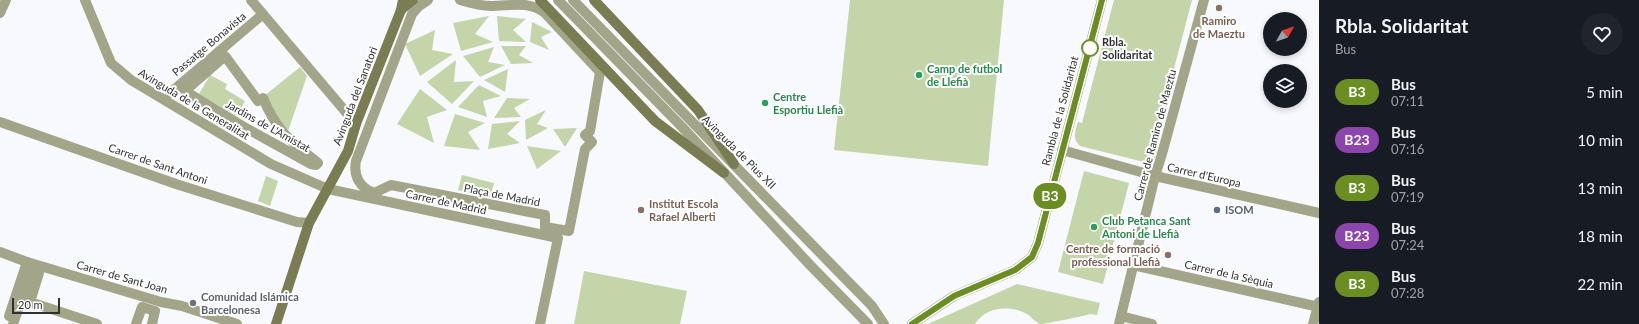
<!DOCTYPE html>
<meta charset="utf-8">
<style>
:root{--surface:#171b24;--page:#20242c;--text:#f1f3f6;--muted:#9ea1a6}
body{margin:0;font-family:Lato,sans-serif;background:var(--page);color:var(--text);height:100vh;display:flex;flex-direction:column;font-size:15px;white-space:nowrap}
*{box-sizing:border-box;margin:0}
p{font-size:13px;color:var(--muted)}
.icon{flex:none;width:22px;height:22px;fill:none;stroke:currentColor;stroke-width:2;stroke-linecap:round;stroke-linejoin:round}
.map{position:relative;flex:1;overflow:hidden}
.panel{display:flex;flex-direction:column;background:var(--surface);width:320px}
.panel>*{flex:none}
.badge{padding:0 8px;border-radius:13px;font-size:14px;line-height:26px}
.needle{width:26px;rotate:50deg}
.tools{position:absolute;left:1263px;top:12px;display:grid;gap:8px}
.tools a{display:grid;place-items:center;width:44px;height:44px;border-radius:50%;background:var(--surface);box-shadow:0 2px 6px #0003;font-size:20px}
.scale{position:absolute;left:12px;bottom:10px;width:48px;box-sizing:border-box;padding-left:4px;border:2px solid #2e2f31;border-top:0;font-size:11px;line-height:14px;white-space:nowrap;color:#2e2f31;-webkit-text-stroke:3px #fff;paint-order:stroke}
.map>.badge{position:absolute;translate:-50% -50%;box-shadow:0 0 0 2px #fff}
.round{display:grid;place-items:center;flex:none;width:42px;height:42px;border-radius:21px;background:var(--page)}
.head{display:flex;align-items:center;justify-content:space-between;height:68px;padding:0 16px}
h1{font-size:19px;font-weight:700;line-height:30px}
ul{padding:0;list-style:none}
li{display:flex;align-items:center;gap:12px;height:48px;padding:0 16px}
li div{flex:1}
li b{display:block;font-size:15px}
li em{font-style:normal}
li .badge{min-width:44px;font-weight:700;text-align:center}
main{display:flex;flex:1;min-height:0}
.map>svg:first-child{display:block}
.green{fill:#c3d5a9}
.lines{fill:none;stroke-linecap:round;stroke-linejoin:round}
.street{stroke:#a3a589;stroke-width:10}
.secondary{stroke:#7a7c52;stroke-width:10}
.line-casing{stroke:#fff;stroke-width:9}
.line{stroke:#6b8e23;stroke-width:6}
.education-dot{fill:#8d6e63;stroke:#fff;stroke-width:1.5}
.stop-dot{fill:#fff;stroke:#6b8e23;stroke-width:2}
.leisure-dot{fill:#2e9e5b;stroke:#fff;stroke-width:1.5}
.service-dot{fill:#5c6f8a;stroke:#fff;stroke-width:1.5}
.worship-dot{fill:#6b7280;stroke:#fff;stroke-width:1.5}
.labels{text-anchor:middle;stroke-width:4;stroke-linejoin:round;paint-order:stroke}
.education-label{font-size:11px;font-weight:bold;fill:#785e54;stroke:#fff}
.stop-label{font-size:11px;font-weight:bold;fill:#2e2f31;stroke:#fff;text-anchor:start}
.street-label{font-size:11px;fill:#2e2f31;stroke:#fff}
.leisure-label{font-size:11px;font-weight:bold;fill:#27864d;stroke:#fff;text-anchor:start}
.service-label{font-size:11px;font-weight:bold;fill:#4e5e75;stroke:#fff;text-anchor:start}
.worship-label{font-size:11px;font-weight:bold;fill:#5b616d;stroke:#fff;text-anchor:start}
</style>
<main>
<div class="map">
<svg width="1319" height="324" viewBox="0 0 1319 324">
<rect width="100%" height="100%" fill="#f8f9fe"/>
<g class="green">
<polygon points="850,0 1004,0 988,166 834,150"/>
<path d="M1114,0H1192L1155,141L1159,142C1157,151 1157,160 1148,163L1080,146C1072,139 1075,131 1078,122L1082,123Z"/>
<polygon points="489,16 475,34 493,42 461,51 453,23"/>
<polygon points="497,16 526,19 513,30 526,42 499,41"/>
<polygon points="532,22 552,32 541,37 549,50 530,42"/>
<polygon points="435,30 432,50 453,54 420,76 405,44"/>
<polygon points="501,46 526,46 519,55 533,63 511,64"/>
<polygon points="494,47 488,62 505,65 480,77 463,56"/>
<polygon points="456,60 454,82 474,81 452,104 427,82"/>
<polygon points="300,67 307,76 286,137 263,97"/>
<polygon points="508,69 505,92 484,80"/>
<polygon points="210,75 227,84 225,89 245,101 237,116 199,94"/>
<polygon points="479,85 501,96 483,101 487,117 458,107"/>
<polygon points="420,89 447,110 427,117 434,143 397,124"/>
<polygon points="507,98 530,99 514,108 521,117 494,118"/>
<polygon points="546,110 537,124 548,128 526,140 525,120"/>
<polygon points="455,114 485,123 468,132 480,150 444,146"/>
<polygon points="520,121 507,134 520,143 488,149 492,124"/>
<polygon points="577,128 565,147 553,129"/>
<polygon points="527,146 561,151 537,169"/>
<polygon points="1084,171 1129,183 1103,284 1058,272"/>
<polygon points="462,175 494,183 490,198 458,190"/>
<polygon points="266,176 278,181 270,206 258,201"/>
<polygon points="584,271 687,291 680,324 574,324"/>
<path d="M1017,284L1100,303L1097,315L1091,314C1082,316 1047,324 1040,324C1035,322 1032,317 1027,314C1010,305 986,306 975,324H928Z"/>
</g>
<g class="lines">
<g class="street">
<polyline points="85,0 111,63 131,80 271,164 328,189 558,238 540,324"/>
<polyline points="251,0 356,124"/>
<path d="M428,0L419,6L412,14L356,161C353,176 360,188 374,193L391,185L545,215V227L569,231L585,149L592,142L585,135L590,131L600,72L545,13C528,0 510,6 491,6C480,6 470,3 460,0"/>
<polyline points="558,0 682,127 810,265 868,324"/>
<polyline points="573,0 872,306 884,324"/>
<polyline points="0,13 6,0"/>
<path d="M225,56L258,101L263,98C277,132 291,141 318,163L316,165L311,164L244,127L185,91Z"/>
<polyline points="170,93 263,14"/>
<polyline points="0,122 176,184 297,222 309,223"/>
<polyline points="1062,150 1155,176 1319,213"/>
<polyline points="0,252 27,262 161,302 182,306 237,324"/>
<polyline points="1133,265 1319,307"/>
<polyline points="9,316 27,262"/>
<polyline points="1121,316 1152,324"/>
<polyline points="13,324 32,271 39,273 30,302 97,324"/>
<polyline points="136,324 142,307 155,311 152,324"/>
<polyline points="912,324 954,296 1015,270 1032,257 1038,243 1102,0"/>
<polyline points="1119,324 1155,176 1162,154 1204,0"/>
<polyline points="1313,324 1319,302"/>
</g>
<g class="secondary">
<polyline points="540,0 655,121 724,173"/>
<polyline points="594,0 698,110 734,164"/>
<polyline points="401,10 413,0"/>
<polyline points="276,324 309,223 348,151 356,124 401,10 403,0"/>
</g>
</g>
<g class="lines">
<defs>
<polyline id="line" points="912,324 954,296 1015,270 1032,257 1038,243 1102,0"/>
</defs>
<use href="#line" class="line-casing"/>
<use href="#line" class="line"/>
</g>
<g class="education-dot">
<circle cx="1219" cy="8" r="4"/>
<circle cx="641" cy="210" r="4"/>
<circle cx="1168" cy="255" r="4"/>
</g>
<circle class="stop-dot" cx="1090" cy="48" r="8"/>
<g class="leisure-dot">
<circle cx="919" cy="75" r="4"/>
<circle cx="765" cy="103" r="4"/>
<circle cx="1094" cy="227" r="4"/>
</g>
<circle class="service-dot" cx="1217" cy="210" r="4"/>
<circle class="worship-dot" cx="193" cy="303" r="4"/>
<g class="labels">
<g class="education-label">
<text x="1219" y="25">Ramiro<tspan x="1219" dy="13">de Maeztu</tspan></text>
<text x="649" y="208" text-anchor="start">Institut Escola<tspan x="649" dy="13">Rafael Alberti</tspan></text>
<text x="1160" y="253" text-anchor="end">Centre de formació<tspan x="1160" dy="13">professional Llefià</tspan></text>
</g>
<g class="stop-label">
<text x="1102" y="46">Rbla.<tspan x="1102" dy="13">Solidaritat</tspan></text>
</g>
<g class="street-label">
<text transform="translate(209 44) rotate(-40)" y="4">Passatge Bonavista</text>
<text transform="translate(355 96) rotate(-69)" y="4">Avinguda del Sanatori</text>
<text transform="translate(194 104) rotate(31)" y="4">Avinguda de la Generalitat</text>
<text transform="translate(1060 111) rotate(-75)" y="4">Rambla de la Solidaritat</text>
<text transform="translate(268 126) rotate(29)" y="4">Jardins de L'Amistat</text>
<text transform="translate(1155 135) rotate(-75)" y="4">Carrer de Ramiro de Maeztu</text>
<text transform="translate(739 152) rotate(45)" y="4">Avinguda de Pius XII</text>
<text transform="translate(158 164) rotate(19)" y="4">Carrer de Sant Antoni</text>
<text transform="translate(1204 175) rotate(13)" y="4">Carrer d'Europa</text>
<text transform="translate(502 195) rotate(11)" y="4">Plaça de Madrid</text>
<text transform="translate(446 202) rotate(12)" y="4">Carrer de Madrid</text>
<text transform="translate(1229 274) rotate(13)" y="4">Carrer de la Sèquia</text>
<text transform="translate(122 277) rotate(16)" y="4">Carrer de Sant Joan</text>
</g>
<g class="leisure-label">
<text x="927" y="73">Camp de futbol<tspan x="927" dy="13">de Llefià</tspan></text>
<text x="773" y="101">Centre<tspan x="773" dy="13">Esportiu Llefià</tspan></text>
<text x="1102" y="225">Club Petanca Sant<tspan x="1102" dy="13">Antoni de Llefià</tspan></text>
</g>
<g class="service-label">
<text x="1225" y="214">ISOM</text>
</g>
<g class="worship-label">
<text x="201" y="301">Comunidad Islámica<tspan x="201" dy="13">Barcelonesa</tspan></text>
</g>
</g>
</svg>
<div class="tools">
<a><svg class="needle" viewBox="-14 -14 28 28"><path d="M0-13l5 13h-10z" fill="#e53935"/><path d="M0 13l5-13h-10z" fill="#9ea1a6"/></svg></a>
<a><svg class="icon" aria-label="layers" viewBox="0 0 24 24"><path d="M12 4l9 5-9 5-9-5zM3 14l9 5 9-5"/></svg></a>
</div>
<div class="scale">20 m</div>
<b class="badge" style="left:1050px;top:196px;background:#6b8e23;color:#fff">B3</b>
</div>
<section class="panel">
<div class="head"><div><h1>Rbla. Solidaritat</h1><p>Bus</p></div><a class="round"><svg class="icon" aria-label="heart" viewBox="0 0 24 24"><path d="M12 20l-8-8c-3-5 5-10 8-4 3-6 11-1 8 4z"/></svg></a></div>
<ul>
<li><span class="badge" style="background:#6b8e23;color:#fff">B3</span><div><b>Bus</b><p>07:11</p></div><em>5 min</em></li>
<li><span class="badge" style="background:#8e44ad;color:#fff">B23</span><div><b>Bus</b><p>07:16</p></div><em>10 min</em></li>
<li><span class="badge" style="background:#6b8e23;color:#fff">B3</span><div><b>Bus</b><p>07:19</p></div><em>13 min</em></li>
<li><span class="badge" style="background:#8e44ad;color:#fff">B23</span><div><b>Bus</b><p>07:24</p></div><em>18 min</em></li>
<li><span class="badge" style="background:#6b8e23;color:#fff">B3</span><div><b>Bus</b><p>07:28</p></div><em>22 min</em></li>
</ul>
</section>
</main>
